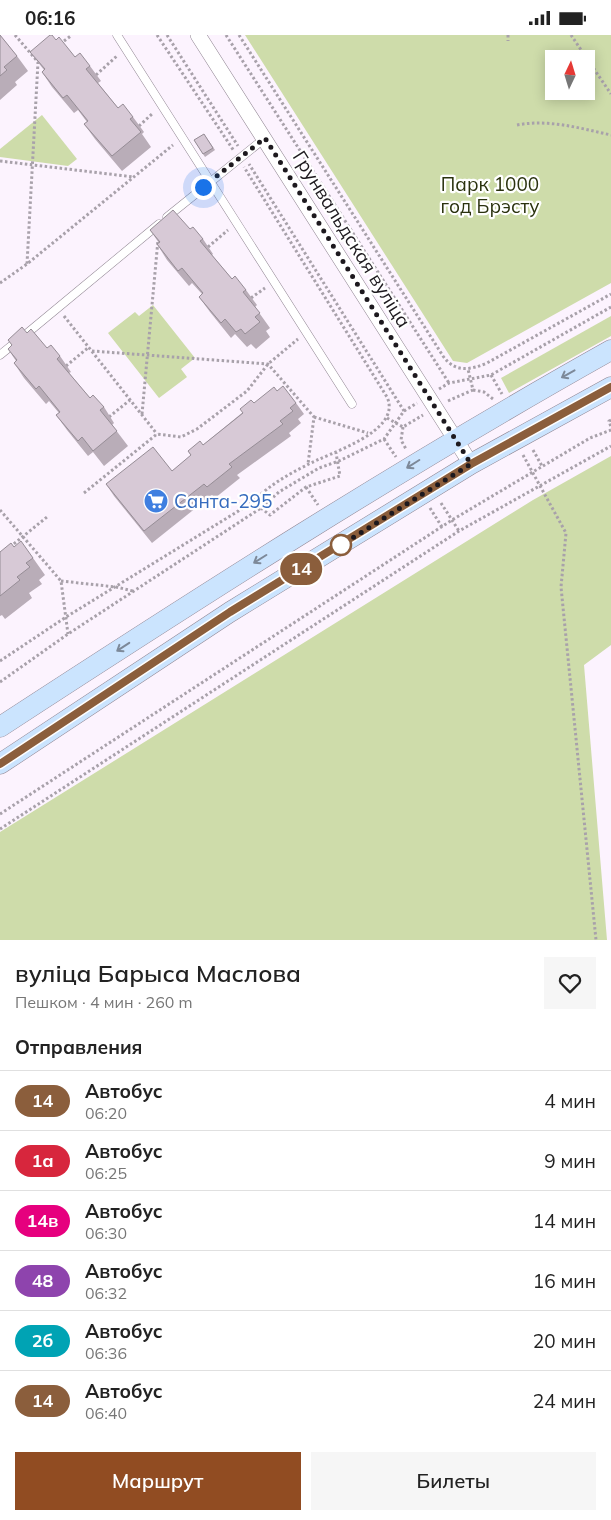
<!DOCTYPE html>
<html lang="ru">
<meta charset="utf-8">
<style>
:root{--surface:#fff;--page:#f6f6f6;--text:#222;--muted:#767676;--line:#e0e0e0;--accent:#914c22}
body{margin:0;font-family:Mulish,sans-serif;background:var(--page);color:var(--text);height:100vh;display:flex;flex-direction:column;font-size:19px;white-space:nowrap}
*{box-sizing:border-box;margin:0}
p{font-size:16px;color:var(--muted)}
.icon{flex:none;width:28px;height:28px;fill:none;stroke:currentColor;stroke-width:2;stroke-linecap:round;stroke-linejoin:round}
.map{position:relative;height:905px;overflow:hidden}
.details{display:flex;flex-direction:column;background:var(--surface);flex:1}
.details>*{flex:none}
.badge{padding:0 10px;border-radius:16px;font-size:18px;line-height:32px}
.needle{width:32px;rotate:4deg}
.fabs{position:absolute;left:545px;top:15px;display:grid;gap:10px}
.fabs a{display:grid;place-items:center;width:50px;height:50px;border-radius:0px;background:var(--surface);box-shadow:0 2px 12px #0003;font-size:25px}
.you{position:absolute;width:25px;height:25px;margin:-12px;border:4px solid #fff;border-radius:50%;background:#1a73e8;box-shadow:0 0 0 8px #1a73e833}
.map>.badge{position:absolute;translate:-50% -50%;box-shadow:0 0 0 2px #fff}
h2{padding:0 15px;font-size:19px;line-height:45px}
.round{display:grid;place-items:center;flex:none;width:52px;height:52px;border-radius:0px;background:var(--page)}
.headline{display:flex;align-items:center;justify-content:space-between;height:85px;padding:0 15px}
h1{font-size:24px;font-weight:600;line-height:38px}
.primary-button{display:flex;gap:10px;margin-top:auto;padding:10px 15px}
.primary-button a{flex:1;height:58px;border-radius:0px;background:var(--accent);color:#fff;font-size:20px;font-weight:600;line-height:58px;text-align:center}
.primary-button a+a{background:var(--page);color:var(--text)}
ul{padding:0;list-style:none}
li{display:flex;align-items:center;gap:15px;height:60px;padding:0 15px;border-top:1px solid var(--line)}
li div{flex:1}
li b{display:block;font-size:19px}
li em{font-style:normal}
li .badge{min-width:55px;font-weight:700;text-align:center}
.status{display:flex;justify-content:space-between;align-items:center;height:35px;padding:0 25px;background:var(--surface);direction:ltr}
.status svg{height:14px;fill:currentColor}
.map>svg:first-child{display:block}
.green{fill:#cedcaa;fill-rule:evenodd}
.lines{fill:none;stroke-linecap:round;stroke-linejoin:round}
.lane-casing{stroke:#918693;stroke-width:9}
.street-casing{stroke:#918693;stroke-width:16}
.secondary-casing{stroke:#918693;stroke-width:21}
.path{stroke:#a8a1aa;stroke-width:3;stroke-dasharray:2.5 2.5;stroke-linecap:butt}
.lane{stroke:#fff;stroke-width:8}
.street{stroke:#fff;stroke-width:15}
.secondary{stroke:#cbe4fe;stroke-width:20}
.wall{fill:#b9adb8}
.building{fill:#d7c9d6;stroke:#968d96}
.oneway{stroke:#7d8999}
.line-casing{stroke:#fff;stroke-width:11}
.line{stroke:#8b5e3c;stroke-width:8}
.walk{stroke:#1d191e;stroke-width:5;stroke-dasharray:0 9}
.stop-dot{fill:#fff;stroke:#8b5e3c;stroke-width:2.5}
.labels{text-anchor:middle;stroke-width:4.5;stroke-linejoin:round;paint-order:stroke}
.park-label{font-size:19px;fill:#2a320e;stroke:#fff}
.street-label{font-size:19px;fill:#1d191e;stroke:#fff}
.shop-label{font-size:19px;fill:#366cbe;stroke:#fff;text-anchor:start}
</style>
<div class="status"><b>06:16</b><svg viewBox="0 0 49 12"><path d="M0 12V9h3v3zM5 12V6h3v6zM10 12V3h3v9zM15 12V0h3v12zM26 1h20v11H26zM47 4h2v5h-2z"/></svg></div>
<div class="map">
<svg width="611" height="905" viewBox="0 0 611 905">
<rect width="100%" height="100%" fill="#fcf3fe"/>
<g class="green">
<path d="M245,0H611V248L467,328L453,326ZM554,24H586V56H554Z"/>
<polygon points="42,80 77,124 68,131 0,122 0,114"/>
<polygon points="153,270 195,323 181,334 187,342 159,363 108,298 135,277 139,281"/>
<polygon points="611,281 611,301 509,358 501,343"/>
<polygon points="611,421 611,610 584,630 607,905 0,905 0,797 533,465"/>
</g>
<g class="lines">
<defs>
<g id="lane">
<polyline points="117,0 352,369"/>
<polyline points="167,182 265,103"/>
<polyline points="25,300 159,189"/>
<polyline points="0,320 16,307"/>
</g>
<polyline id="street" points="198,0 471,429"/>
<g id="secondary">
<path d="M0,692C201,561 402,432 611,315"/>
<polyline points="0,729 230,577 471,429 611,352"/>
</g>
</defs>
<use href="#lane" class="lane-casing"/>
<use href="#street" class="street-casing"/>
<use href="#secondary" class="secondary-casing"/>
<g class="path">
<polyline points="15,0 38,27 27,229"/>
<polyline points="157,0 234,116"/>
<polyline points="167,0 238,111"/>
<polyline points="226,0 449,348"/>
<path d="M239,0L443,321C455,338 470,335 487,328L611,259"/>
<polyline points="508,0 508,6"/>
<polyline points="571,0 611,59"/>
<polyline points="60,9 72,0"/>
<polyline points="96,40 118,20"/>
<path d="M517,90C549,84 579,93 611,100"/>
<polyline points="139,91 153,78"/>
<polyline points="0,126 134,142"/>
<polyline points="208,212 228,195"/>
<polyline points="0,248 27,229 173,110"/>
<polyline points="251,263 265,253"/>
<polyline points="64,281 157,399"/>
<polyline points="92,316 268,329 314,382 308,429"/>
<polyline points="66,331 89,312"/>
<polyline points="491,340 502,359"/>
<polyline points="439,354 449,348 491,340 611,272"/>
<polyline points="473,355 484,357 493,364"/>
<polyline points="448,366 473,355 468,334"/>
<polyline points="404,376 417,368"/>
<polyline points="142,379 158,205"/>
<polyline points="109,382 130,365"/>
<polyline points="314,382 368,398"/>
<polyline points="387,383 403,392 423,380"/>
<polyline points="611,385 609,386 611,392"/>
<polyline points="403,392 401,405 406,414"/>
<polyline points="384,404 396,422"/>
<polyline points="533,415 542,431"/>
<polyline points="523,420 566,498 561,552 596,905"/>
<polyline points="306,452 318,470"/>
<polyline points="84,458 157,399 181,402 197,394 247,356 268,329 298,304"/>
<polyline points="253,467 270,480 306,452 340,441 336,418"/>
<polyline points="441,468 459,496"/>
<polyline points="430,473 442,492"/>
<polyline points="0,475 61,546 68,599"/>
<polyline points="10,512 47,482"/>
<polyline points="61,546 116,552 133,556"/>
<path d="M0,626L66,582L253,467C268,451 287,440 307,430C328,418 403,397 387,362L244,132"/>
<polyline points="0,647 68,599 261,473 279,457 319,433 339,426 384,404 404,376 249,129"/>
<polyline points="0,779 452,485 590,403 611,395"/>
<polyline points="0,794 459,496 611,411"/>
</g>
<use href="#lane" class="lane"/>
<use href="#street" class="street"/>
<use href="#secondary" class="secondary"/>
</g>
<g class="wall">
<polygon points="0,0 17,21 28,36 15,47 17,50 0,65"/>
<polygon points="56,5 75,22 90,31 101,46 98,48 118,73 133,82 144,97 142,99 151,112 122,136 95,104 84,89 87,87 78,75 74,78 52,52 42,37 44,35 30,17"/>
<polygon points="204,99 215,115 205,122 194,105"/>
<polygon points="190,194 203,204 213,219 212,220 232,244 246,255 257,270 255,272 270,293 266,296 270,302 256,314 251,309 247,312 235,299 231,303 210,277 199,262 202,259 192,248 189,251 167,225 157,209 159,208 150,195"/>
<polygon points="27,298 47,313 60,321 71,337 69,338 90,363 104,372 114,388 112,390 128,411 104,431 93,417 88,421 67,395 56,380 59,378 49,366 46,369 24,343 14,328 16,326 8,314 12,310 8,305"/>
<polygon points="254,368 296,368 304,379 298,384 301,388 289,398 291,401 237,440 240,443 215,463 212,460 152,508 114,461 106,449 172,436 191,421 188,416 203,410"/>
<polygon points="14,512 33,523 45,540 39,545 42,549 29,558 32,563 5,584 2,580 0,581 0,517"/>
</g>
<g class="building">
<polygon points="0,0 17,21 4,32 7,35 0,41"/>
<polygon points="50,0 52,0 56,5 59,2 75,22 80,18 90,31 86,34 118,73 123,69 133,82 130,84 141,97 112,121 84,89 88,86 67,60 63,63 42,37 45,34 30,17"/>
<polygon points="204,99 213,113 203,119 194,105"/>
<polygon points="173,175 190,194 193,192 203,204 200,206 232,244 235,241 246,255 243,257 260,278 255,282 260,287 245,299 241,294 236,297 225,284 221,288 199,262 203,258 182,233 178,236 157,209 160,207 150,195"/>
<polygon points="22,292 27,298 31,294 47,313 51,310 60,321 57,324 90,363 93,360 104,372 100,375 117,396 93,416 82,402 78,406 56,380 60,377 39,351 36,354 14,328 17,325 8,314 12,310 8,305"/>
<polygon points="283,351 296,368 290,373 293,376 280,386 283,389 229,429 232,432 207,452 204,449 144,496 106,449 153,412 172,436 191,420 188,416 200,406 203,410 243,378 240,374 251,365 254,368 274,352 277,356"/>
<polygon points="21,506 33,523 26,528 30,532 17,542 20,545 0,561 0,517 11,508 14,512"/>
</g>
<defs><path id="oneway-shaft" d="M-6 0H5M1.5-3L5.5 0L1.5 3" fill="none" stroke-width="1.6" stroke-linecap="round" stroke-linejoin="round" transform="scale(1.25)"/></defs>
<g class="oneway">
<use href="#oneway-shaft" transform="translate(568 339) rotate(151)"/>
<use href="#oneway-shaft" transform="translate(413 429) rotate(148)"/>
<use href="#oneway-shaft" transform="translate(260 524) rotate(148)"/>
<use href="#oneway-shaft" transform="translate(123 612) rotate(147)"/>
</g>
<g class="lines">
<defs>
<polyline id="line" points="0,729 230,577 471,429 611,352"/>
</defs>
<use href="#line" class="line-casing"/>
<use href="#line" class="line"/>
<polyline class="walk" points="203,152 265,103 471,429 341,510"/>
</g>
<defs>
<symbol id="supermarket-disc" viewBox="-11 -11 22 22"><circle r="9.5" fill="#3f7fe0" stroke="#fff"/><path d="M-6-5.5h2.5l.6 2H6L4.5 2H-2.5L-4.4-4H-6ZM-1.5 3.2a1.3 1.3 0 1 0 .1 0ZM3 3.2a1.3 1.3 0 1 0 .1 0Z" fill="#fff"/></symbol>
</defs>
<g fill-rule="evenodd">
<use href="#supermarket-disc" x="142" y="452" width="28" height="28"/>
</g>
<circle class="stop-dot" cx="341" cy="510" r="10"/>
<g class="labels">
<g class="park-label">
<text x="490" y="156">Парк 1000<tspan x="490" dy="22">год Брэсту</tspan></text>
</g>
<g class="street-label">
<text transform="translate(352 204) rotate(58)" y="7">Грунвальдская вуліца</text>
</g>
<g class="shop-label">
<text x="174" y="473">Санта-295</text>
</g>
</g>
</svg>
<div class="fabs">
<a><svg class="needle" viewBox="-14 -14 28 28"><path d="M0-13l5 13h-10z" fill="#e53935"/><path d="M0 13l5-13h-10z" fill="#767676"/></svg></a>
</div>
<div class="you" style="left:203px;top:152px"></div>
<b class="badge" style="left:301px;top:534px;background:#8b5e3c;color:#fff">14</b>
</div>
<section class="details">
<div class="headline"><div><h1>вуліца Барыса Маслова</h1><p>Пешком · 4 мин · 260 m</p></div><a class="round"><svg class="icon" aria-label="heart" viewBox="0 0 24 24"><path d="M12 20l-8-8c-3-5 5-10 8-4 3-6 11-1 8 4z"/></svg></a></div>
<h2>Отправления</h2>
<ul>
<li><span class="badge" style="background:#8b5e3c;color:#fff">14</span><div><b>Автобус</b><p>06:20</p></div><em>4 мин</em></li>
<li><span class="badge" style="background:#d7263d;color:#fff">1а</span><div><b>Автобус</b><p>06:25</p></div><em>9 мин</em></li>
<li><span class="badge" style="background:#e6007e;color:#fff">14в</span><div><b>Автобус</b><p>06:30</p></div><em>14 мин</em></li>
<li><span class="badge" style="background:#8e44ad;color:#fff">48</span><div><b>Автобус</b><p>06:32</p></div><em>16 мин</em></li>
<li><span class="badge" style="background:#00a3b4;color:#fff">2б</span><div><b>Автобус</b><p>06:36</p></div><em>20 мин</em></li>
<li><span class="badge" style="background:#8b5e3c;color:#fff">14</span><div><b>Автобус</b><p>06:40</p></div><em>24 мин</em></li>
</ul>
<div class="primary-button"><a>Маршрут</a><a>Билеты</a></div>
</section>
